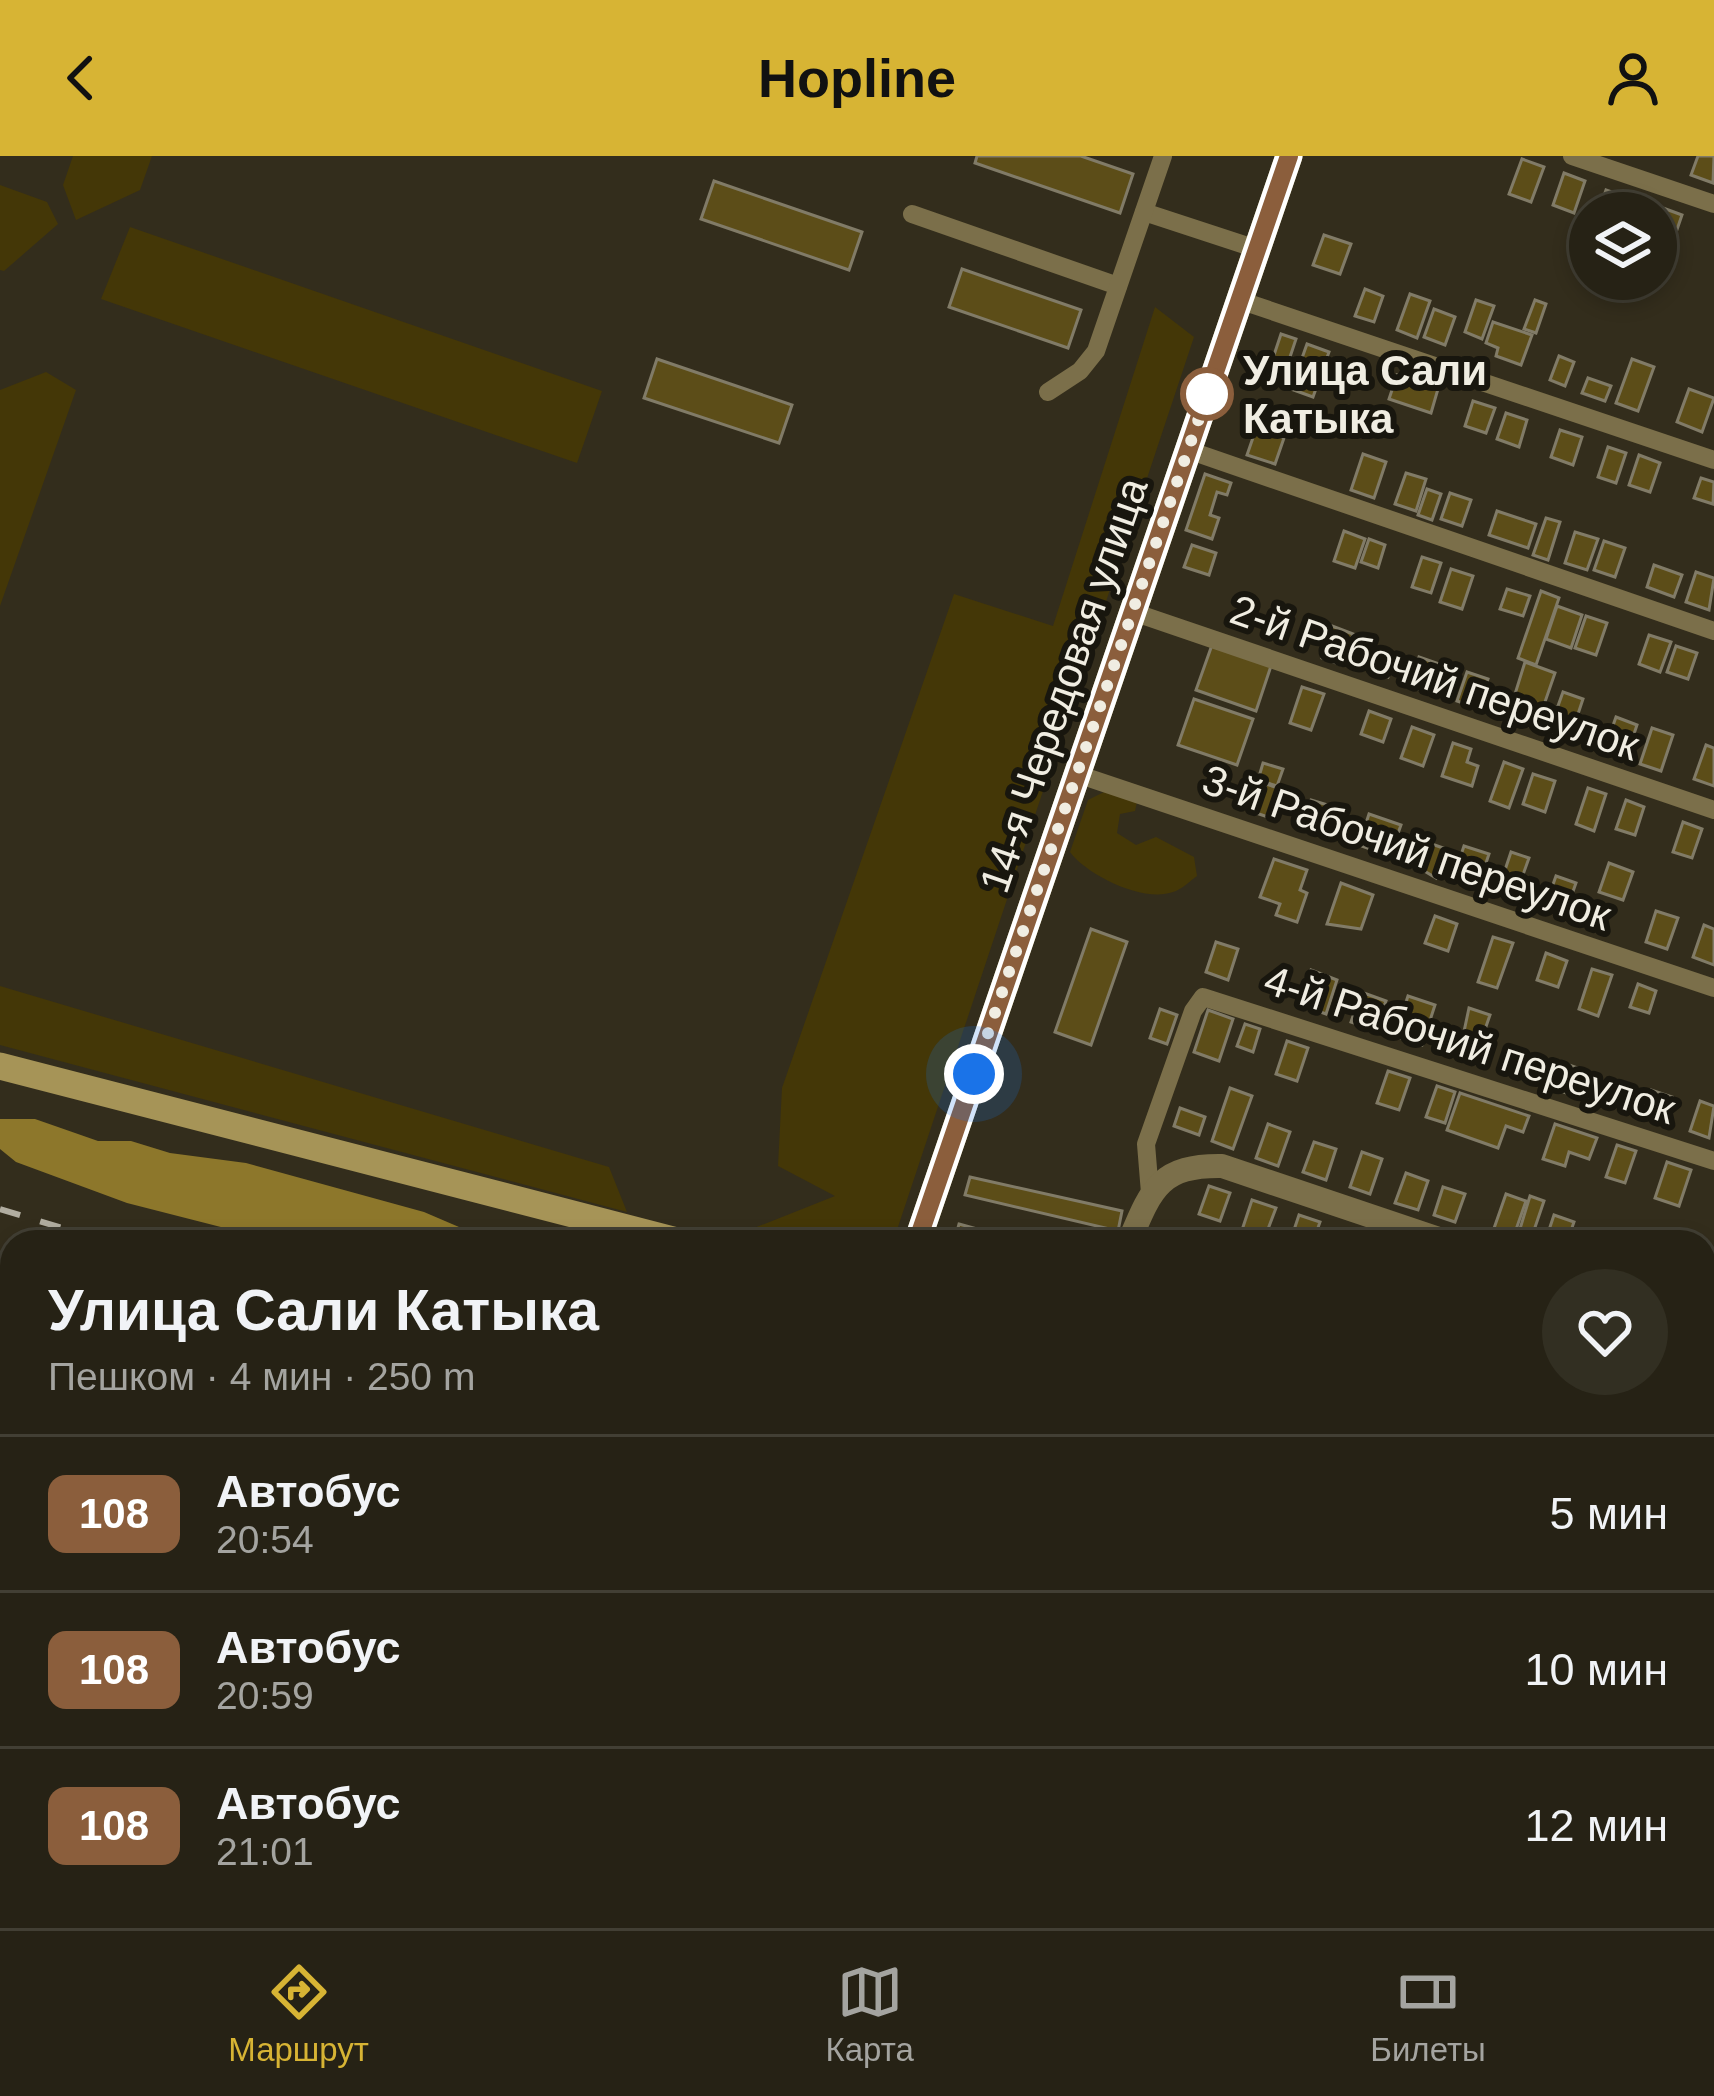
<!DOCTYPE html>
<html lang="ru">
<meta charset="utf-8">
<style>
:root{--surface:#262215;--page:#322f22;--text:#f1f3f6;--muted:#a4a4a0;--line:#423f34;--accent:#d7b434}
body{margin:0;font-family:Arial,sans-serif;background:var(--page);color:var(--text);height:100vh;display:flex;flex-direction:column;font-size:45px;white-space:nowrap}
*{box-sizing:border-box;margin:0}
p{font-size:39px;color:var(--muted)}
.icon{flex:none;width:66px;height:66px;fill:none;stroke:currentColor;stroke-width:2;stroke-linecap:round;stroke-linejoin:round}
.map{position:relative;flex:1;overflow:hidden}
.drawer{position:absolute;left:0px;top:1074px;width:1716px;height:699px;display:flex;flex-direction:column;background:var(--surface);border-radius:36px 36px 0 0;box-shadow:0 6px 18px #0003,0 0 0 3px var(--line)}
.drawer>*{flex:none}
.badge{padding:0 24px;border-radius:18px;font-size:42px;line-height:78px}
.buttons{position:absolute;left:1569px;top:36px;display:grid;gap:24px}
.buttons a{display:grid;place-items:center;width:108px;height:108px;border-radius:50%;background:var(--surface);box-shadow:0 6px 18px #0003,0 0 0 3px var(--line);font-size:60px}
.you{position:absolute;width:60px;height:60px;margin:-30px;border:9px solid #fff;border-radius:50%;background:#1a73e8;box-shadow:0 0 0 18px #1a73e833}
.map>.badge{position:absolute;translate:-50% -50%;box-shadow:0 0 0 6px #fff}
.round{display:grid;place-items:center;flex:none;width:126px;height:126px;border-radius:63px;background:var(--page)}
.overview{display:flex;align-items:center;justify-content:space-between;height:204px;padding:0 48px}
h1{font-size:57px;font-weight:700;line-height:90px}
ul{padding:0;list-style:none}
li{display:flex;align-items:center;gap:36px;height:156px;padding:0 48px;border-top:3px solid var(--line)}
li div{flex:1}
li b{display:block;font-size:45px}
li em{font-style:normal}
li .badge{min-width:132px;font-weight:700;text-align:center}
header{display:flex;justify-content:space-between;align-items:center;height:156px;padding:0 48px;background:var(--accent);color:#111;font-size:54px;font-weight:700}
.tabs{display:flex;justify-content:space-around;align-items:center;height:168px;border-top:3px solid var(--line);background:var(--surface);font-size:33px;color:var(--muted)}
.tabs a{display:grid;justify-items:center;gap:6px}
.tabs .on{color:var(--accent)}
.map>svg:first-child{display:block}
.green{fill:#443707}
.water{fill:#8d772b}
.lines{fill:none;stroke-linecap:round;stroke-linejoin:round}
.stream{stroke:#8d772b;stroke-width:6}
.building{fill:#5c4d18;stroke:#817b67;stroke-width:3}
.minor{stroke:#7b6f4a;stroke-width:18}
.tertiary{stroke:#7b6f4a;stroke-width:24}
.secondary{stroke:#a69457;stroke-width:27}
.rail{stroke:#b1ada0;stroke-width:6;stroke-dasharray:21 21;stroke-linecap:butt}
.line-casing{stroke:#fff;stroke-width:27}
.line{stroke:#8b5e3c;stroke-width:18}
.walk{stroke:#f0ede2;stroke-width:12;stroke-dasharray:0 21.6}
.stop-dot{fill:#fff;stroke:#8b5e3c;stroke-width:6}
.labels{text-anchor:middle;stroke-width:12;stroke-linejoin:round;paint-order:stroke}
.stop-label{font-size:42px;font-weight:bold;fill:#f0ede2;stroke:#18160e;text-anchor:start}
.street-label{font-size:42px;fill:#f0ede2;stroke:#18160e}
</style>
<header><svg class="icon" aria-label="back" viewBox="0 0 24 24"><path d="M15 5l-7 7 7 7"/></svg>Hopline<svg class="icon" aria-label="person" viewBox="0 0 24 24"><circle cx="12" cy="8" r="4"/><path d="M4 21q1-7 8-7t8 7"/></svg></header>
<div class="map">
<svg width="1714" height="1772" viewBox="0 0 1714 1772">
<rect width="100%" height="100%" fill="#332d1c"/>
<g class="green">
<polygon points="73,0 152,0 140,34 76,64 63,29"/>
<polygon points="0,29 47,46 58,68 4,115 0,114"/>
<polygon points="130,71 602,235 577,307 101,143"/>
<polygon points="1155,151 1194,181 893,1086 739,1086 744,1076 835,1040 778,1010 782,932 954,438 1053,470"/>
<polygon points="46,216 76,234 0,450 0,234"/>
<path d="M1108,634L1137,646L1135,655L1120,658L1117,677L1136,689L1156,681L1194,701L1197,720C1190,725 1181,734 1173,736C1143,747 1087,719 1070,696L1088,644Z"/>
<polygon points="0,830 609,1011 627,1056 0,889"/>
<polygon points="1441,1761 1620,1761 1621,1772 1451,1772"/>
</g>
<polygon class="water" points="0,963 35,963 98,985 131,985 170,997 246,1007 424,1056 494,1086 279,1086 127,1047 16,1006 0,993"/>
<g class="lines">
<g class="stream">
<polyline points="1570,1761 1579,1772"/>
<polyline points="1698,1772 1714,1764"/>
</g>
</g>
<g class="building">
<polygon points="977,0 1081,0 1133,18 1120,57 975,7"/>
<polygon points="1698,0 1714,0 1713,27 1691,19"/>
<polygon points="1522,3 1544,11 1531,46 1509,38"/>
<polygon points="1564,17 1585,25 1574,57 1553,49"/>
<polygon points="714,25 862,76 849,114 701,63"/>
<polygon points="1606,34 1638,45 1633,57 1598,57"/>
<polygon points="1663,52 1682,59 1670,94 1656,89"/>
<polygon points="1583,74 1590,77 1590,110 1572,104"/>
<polygon points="1324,79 1351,88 1340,118 1313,109"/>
<polygon points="962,113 1081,154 1068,192 949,151"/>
<polygon points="1365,133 1383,140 1374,166 1355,160"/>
<polygon points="1410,138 1430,145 1417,182 1397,174"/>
<polygon points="1476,144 1494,150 1482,183 1465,176"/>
<polygon points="1535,144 1546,148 1536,177 1524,173"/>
<polygon points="1434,153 1455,161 1445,189 1424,181"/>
<polygon points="1493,166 1532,179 1521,209 1496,200 1498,192 1486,187"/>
<polygon points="1281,178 1296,183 1287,210 1272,205"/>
<polygon points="1307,188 1329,196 1313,241 1291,233"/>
<polygon points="1559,200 1574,206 1565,230 1550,224"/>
<polygon points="657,203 792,249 779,287 644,242"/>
<polygon points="1632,203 1654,211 1638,255 1616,247"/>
<polygon points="1397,219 1438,233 1431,257 1389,243"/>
<polygon points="1588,222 1611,230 1605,245 1582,237"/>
<polygon points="1689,233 1714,242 1702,276 1677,266"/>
<polygon points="1473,245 1495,252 1486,277 1465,270"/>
<polygon points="1506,257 1527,264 1519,291 1497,283"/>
<polygon points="1256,273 1284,282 1275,308 1247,299"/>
<polygon points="1560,274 1582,281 1573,309 1551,301"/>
<polygon points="1608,291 1626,297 1616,327 1598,321"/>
<polygon points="1363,298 1386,306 1374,342 1351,334"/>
<polygon points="1639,299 1660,307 1650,336 1629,329"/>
<polygon points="1406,317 1426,323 1416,355 1395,348"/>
<polygon points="1205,318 1231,327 1227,339 1217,336 1210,359 1219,362 1212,383 1186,374"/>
<polygon points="1701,322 1714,326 1713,348 1694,342"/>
<polygon points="1427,333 1441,338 1432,364 1418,359"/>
<polygon points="1450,337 1471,344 1462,370 1441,363"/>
<polygon points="1497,355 1536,368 1528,392 1489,379"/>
<polygon points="1546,362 1560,366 1548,404 1533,399"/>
<polygon points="1344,375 1365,383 1355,412 1334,405"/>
<polygon points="1575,376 1598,383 1587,414 1565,407"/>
<polygon points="1369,383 1385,389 1378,412 1361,406"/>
<polygon points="1604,385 1625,392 1615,421 1594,414"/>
<polygon points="1192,389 1216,397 1209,419 1184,411"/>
<polygon points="1422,401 1441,407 1431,437 1412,431"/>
<polygon points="1654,409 1682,419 1674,441 1647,431"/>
<polygon points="1451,413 1473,420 1462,453 1440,446"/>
<polygon points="1696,416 1714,422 1709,454 1686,446"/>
<polygon points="1507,433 1530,440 1523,460 1500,453"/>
<polygon points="1541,435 1559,442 1536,509 1518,502"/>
<polygon points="1557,450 1582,459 1571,492 1546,483"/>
<polygon points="1586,460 1607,467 1596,499 1575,492"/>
<polygon points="1332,470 1353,478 1342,509 1322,502"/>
<polygon points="1649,479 1671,486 1660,516 1639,508"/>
<polygon points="1212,489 1271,510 1256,555 1196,534"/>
<polygon points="1676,490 1697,497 1688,523 1667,516"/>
<polygon points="1376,495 1394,502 1388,521 1369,515"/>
<polygon points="1419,501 1439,508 1429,537 1410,530"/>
<polygon points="1525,506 1555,517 1536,572 1517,566 1525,542 1515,538"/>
<polygon points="1467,516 1488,523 1478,552 1457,545"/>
<polygon points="1302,531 1324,538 1311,574 1290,567"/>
<polygon points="1563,536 1583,543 1570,582 1549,575"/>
<polygon points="1194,543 1253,563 1237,609 1178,589"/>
<polygon points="1369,555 1391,563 1383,586 1361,578"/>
<polygon points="1616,561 1637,569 1626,602 1604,595"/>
<polygon points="1412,571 1434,579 1423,610 1401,602"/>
<polygon points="1652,572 1673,579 1661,615 1640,608"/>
<polygon points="1453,587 1471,593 1467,606 1478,610 1472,630 1442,620"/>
<polygon points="1706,589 1714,592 1714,630 1694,623"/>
<polygon points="1504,606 1523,613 1509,652 1490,645"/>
<polygon points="1263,607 1283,613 1277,630 1258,624"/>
<polygon points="1533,618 1555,625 1545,656 1523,648"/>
<polygon points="1266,628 1287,635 1277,664 1256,657"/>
<polygon points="1588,632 1606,638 1594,675 1576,668"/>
<polygon points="1311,644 1331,650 1322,677 1302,670"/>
<polygon points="1626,644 1644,651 1635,679 1616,673"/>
<polygon points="1369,658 1401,669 1390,700 1359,689"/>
<polygon points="1683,666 1702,673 1692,702 1673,696"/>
<polygon points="1409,680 1446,693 1436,722 1406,704"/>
<polygon points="1464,690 1489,698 1480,725 1455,717"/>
<polygon points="1511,696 1529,702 1515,741 1498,735"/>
<polygon points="1274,703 1307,714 1300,734 1307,737 1297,766 1276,759 1280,748 1260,741"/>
<polygon points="1609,707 1633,716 1623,744 1599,736"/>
<polygon points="1556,720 1576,727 1565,758 1545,751"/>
<polygon points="1341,727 1373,739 1361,773 1327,768"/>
<polygon points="1656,755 1678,762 1667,793 1646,786"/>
<polygon points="1435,760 1457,768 1448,795 1425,787"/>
<polygon points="1704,769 1714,773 1714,809 1693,801"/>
<polygon points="1091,773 1127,786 1091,889 1055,876"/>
<polygon points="1493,781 1513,787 1497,832 1478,826"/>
<polygon points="1216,786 1238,793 1228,824 1206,816"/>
<polygon points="1546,797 1567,805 1558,831 1537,824"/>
<polygon points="1592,813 1612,819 1598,860 1579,853"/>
<polygon points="1311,814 1337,824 1326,858 1299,848"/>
<polygon points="1638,828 1656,835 1649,857 1630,851"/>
<polygon points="1361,836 1386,845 1375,874 1351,866"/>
<polygon points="1408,840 1435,849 1422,889 1395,880"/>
<polygon points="1469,852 1490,859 1474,905 1459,899"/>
<polygon points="1160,853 1177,859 1167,888 1150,882"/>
<polygon points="1208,854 1233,863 1219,905 1194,896"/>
<polygon points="1245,868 1260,873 1253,896 1237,890"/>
<polygon points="1287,885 1308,892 1297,925 1276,918"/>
<polygon points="1513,895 1532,902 1525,923 1506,916"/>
<polygon points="1566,908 1595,918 1586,944 1558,934"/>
<polygon points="1388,915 1410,922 1399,954 1377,947"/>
<polygon points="1437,930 1455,936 1445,967 1426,961"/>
<polygon points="1230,932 1252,940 1233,993 1212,985"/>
<polygon points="1651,934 1672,941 1663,967 1642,959"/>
<polygon points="1460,937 1529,960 1523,976 1506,970 1498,992 1447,974"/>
<polygon points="1700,945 1714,950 1709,982 1690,975"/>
<polygon points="1180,952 1205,961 1199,979 1174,970"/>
<polygon points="1268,968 1290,976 1278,1010 1256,1002"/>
<polygon points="1555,968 1597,982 1589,1003 1569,996 1565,1010 1543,1003"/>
<polygon points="1314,986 1336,993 1326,1024 1303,1016"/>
<polygon points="1617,989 1636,995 1625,1027 1606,1021"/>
<polygon points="1362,996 1382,1003 1370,1038 1350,1031"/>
<polygon points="1667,1006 1691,1014 1679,1050 1655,1042"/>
<polygon points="1406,1017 1428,1025 1418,1054 1395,1047"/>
<polygon points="970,1021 1122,1055 1118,1075 965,1039"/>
<polygon points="1209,1030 1230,1037 1220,1065 1199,1058"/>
<polygon points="1443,1031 1465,1038 1455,1066 1434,1059"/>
<polygon points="1506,1038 1526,1045 1512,1085 1492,1078"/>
<polygon points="1530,1040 1544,1045 1530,1086 1516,1086"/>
<polygon points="1252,1044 1276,1052 1265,1081 1242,1074"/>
<polygon points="1299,1059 1320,1066 1313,1086 1290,1086"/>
<polygon points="1554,1059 1574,1066 1567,1086 1545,1086"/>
<polygon points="959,1068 1024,1086 954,1086"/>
<polygon points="7,1268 12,1270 12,1315 0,1311"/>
<polygon points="0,1355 12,1359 12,1396 0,1392"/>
<polygon points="0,1577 12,1581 12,1712 0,1708"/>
<polygon points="170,1761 209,1761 205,1772 166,1772"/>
<polygon points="301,1761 340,1761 336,1772 297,1772"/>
<polygon points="440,1761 539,1761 535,1772 436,1772"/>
<polygon points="598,1761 713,1761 745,1772 595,1772"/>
<polygon points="713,1761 793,1761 790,1772 745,1772"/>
<polygon points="910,1761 992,1761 988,1772 906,1772"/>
<polygon points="992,1761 1031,1761 1027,1772 988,1772"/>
</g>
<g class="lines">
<g class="minor">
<polyline points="1572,0 1714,48"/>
<polyline points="1144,56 1257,93"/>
<polyline points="912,58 1118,130"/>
<polyline points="1239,144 1714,304"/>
<polyline points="1048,236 1080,215 1096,195 1163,0"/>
<polyline points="1188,294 1714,475"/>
<polyline points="1133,456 1714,654"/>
<polyline points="1077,618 1714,832"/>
<polyline points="1150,1037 1146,988 1193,855 1203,841 1714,1005"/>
</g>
<g class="tertiary">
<path d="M1129,1086C1151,1034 1159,1009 1222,1010L1448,1086"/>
<polyline points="1704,1171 1714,1174"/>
</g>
<g class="secondary">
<polyline points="0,910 681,1086"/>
<polyline points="917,1086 1289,0"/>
</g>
<g class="rail">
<polyline points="0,1053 108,1086"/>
<polyline points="1704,1422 1714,1421"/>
</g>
</g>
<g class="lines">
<defs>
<polyline id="line" points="917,1086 1289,0"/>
</defs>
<use href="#line" class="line-casing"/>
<use href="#line" class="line"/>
<polyline class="walk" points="974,918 1212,224 1207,238"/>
</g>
<circle class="stop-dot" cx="1207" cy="238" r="24"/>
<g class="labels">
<g class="stop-label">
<text x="1243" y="229">Улица Сали<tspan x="1243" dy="48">Катыка</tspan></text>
</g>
<g class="street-label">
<text transform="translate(1435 521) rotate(19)" y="15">2-й Рабочий переулок</text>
<text transform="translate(1063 529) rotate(-71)" y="15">14-я Чередовая улица</text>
<text transform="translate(1407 691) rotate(19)" y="15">3-й Рабочий переулок</text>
<text transform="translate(1470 888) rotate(18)" y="15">4-й Рабочий переулок</text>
</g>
</g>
</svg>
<div class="buttons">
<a><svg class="icon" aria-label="layers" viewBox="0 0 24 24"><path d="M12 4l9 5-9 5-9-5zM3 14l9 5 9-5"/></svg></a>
</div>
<div class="you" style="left:974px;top:918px"></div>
<section class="drawer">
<div class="overview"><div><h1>Улица Сали Катыка</h1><p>Пешком · 4 мин · 250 m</p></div><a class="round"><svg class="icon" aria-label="heart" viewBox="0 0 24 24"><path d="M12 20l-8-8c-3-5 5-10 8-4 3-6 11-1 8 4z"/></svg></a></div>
<ul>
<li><span class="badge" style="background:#8b5e3c;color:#fff">108</span><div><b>Автобус</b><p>20:54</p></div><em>5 мин</em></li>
<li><span class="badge" style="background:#8b5e3c;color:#fff">108</span><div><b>Автобус</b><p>20:59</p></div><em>10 мин</em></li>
<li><span class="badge" style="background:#8b5e3c;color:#fff">108</span><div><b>Автобус</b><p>21:01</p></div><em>12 мин</em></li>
</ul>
</section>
</div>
<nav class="tabs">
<a class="on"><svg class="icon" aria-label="directions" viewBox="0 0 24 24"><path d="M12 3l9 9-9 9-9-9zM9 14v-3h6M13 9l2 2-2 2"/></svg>Маршрут</a>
<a><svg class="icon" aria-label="map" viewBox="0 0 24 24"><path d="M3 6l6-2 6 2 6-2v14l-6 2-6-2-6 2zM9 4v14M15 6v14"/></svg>Карта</a>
<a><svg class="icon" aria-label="tickets" viewBox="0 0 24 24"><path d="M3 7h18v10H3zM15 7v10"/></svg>Билеты</a>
</nav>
